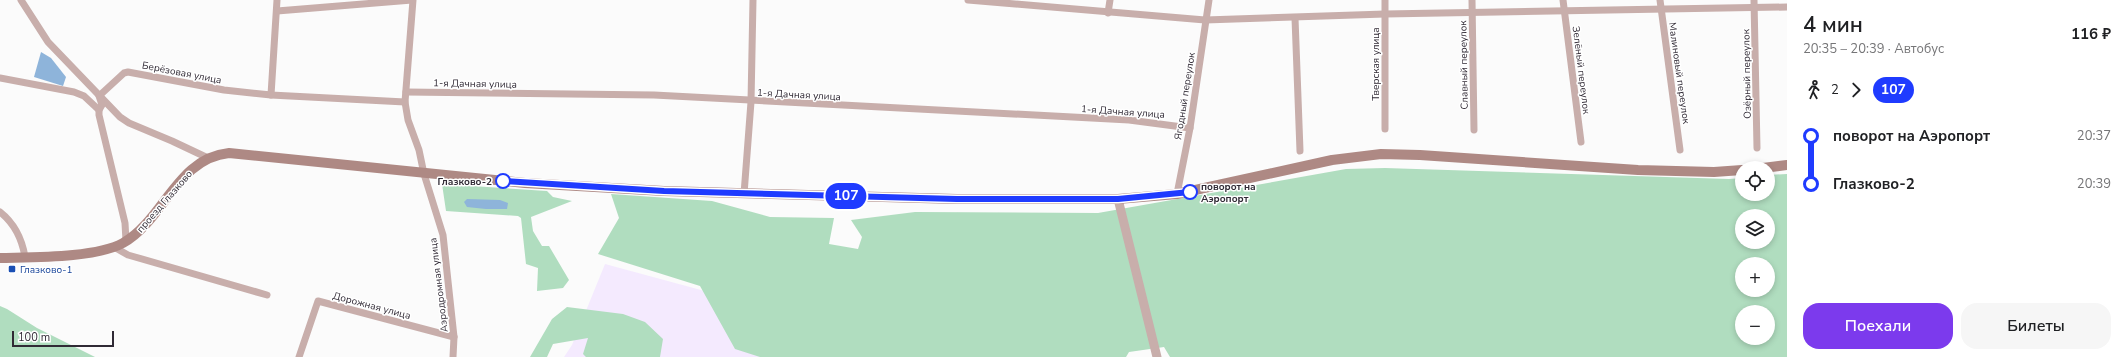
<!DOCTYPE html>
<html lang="ru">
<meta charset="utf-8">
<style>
:root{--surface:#fff;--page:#f6f6f6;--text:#202124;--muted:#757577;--accent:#7c3aed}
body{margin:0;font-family:"Nunito Sans",sans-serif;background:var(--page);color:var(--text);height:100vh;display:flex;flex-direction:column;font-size:15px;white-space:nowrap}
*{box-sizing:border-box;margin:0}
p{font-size:13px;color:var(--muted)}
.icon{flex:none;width:22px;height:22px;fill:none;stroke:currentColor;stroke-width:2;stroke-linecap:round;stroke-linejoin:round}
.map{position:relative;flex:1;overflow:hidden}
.side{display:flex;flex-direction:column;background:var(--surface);width:340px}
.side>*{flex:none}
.badge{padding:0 8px;border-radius:13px;font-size:14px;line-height:26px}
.buttons{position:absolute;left:1735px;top:161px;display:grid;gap:8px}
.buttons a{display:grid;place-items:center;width:40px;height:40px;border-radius:50%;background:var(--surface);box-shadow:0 2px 6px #0003;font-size:20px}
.scale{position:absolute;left:12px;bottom:10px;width:102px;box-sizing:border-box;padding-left:4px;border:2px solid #302a35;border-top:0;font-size:11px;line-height:14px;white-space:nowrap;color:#302a35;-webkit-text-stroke:3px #fff;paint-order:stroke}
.map>.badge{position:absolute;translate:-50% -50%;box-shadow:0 0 0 2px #fff}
.legs{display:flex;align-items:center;gap:6px;height:44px;padding:0 16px;font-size:13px}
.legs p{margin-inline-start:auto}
.head{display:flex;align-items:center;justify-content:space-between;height:68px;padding:0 16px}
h1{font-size:22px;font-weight:600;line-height:30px}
.action{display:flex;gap:8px;margin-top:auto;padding:8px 16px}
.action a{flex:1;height:46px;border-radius:16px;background:var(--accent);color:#fff;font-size:16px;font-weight:600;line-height:46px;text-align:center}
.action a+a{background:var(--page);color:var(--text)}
ul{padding:0 16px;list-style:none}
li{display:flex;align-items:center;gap:14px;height:48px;font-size:15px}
li i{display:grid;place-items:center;width:6px;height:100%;margin:0 5px;background:currentColor}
li i::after{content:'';width:10px;height:10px;margin:-5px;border:3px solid;border-radius:50%;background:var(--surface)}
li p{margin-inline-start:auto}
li:first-child i{background:linear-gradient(#0000 50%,currentColor 0)}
li:last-child i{background:linear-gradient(currentColor 50%,#0000 0)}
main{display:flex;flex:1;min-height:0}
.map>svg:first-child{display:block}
.built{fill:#f4eafe}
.green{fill:#b0ddbf;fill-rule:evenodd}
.water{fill:#8eb4da}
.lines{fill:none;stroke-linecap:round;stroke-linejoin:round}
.minor{stroke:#c8aeab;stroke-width:7}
.tertiary{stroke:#c8aeab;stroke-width:9}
.secondary{stroke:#ae8984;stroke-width:10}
.line-1-casing{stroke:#fff;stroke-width:9}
.line-1{stroke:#1f3bff;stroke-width:6}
.stop-1-dot{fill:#fff;stroke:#1f3bff;stroke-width:2}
.transit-dot{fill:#1a4fb4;stroke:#fff;stroke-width:1.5}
.labels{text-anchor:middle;stroke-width:3;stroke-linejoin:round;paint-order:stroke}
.street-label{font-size:10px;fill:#302a35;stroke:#fff}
.stop-label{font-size:10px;font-weight:bold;fill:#302a35;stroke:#fff;text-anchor:end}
.transit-label{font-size:10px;fill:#164399;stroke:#fff;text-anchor:start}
</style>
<main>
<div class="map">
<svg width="1787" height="357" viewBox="0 0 1787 357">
<rect width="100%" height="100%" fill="#fbfbfb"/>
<polygon class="built" points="605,264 760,306 992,357 564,357 572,345"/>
<g class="green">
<path d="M1385,168L1729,179L1742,178V194H1768V175L1787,174V357H1170L1164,347L1129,352L1126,357H760L735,349L700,286L598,254L619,218L611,194L712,201L770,217L834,218L829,244L858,249L862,237L851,220L915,212L1098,213L1346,169ZM1742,216H1768V242H1742ZM1742,264H1768V290H1742ZM1742,312H1768V338H1742Z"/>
<polygon points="442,184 547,191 553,197 572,201 531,217 533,231 542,246 549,246 569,280 563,288 537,291 538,268 526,264 521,218 518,216 446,211"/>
<polygon points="0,306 7,309 37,328 95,357 0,357"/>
<polygon points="567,307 623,314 645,322 663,339 660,357 586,357 583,354 588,338 553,344 547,357 530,357 552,319"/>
</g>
<g class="water">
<polygon points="41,52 51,58 66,77 63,86 34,77"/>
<polygon points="467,199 500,200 508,203 507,209 486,209 467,207 464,202"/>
</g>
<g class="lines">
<g class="minor">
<polyline points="21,0 48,42 120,117 129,123 172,141 208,158"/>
<polyline points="413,0 405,102 408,120 419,150 424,174 443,235 454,337 453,357"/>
<polyline points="968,0 1205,20 1385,14 1787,7"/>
<polyline points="1385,0 1385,129"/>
<polyline points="1472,0 1474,130"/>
<polyline points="1563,0 1581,142"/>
<polyline points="1660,0 1680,150"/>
<polyline points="1754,0 1757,148"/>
<polyline points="277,11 412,0"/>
<polyline points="1108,13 1110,0"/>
<polyline points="1295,18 1300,151"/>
<polyline points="0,78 74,92 84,96 99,110 102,105 99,96 124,73 128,72 224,90 271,95 277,0"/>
<polyline points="406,92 654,95 1129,120 1190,128"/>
<polyline points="271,95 405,102"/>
<polyline points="99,110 99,115 125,223 126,241"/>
<polyline points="744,194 751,102 753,0"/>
<polyline points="1177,194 1190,128 1209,0"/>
<path d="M0,212C14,223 22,239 25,257"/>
<polyline points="114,247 128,255 267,295"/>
<polyline points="299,357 318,301 454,337"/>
</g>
<polyline class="tertiary" points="1118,199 1157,357"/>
<g class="secondary">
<polyline points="1763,168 1787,165"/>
<path d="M0,258C32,257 96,258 123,243C164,220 177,158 229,153L525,183L664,191L957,199H1118L1177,194L1332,160L1381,154L1420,155L1638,170L1714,172L1742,170"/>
</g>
</g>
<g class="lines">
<defs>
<polyline id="line-1" points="503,181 664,191 957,199 1118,199 1190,192"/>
</defs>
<use href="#line-1" class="line-1-casing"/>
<use href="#line-1" class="line-1"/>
</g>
<g class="stop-1-dot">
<circle cx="503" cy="181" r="7"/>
<circle cx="1190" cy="192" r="7"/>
</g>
<rect class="transit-dot" x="8" y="265" width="8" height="8" rx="2"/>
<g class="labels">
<g class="street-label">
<text transform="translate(1375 64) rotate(-90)" y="4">Тверская улица</text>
<text transform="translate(1463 65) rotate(-91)" y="4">Славный переулок</text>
<text transform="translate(1582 70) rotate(83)" y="4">Зелёный переулок</text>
<text transform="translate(182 72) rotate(11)" y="4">Берёзовая улица</text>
<text transform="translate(1680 73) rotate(82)" y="4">Малиновый переулок</text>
<text transform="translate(1746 74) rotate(-91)" y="4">Озёрный переулок</text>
<text transform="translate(475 83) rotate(1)" y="4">1-я Дачная улица</text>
<text transform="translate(799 94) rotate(3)" y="4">1-я Дачная улица</text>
<text transform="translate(1184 96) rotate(-81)" y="4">Ягодный переулок</text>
<text transform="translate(1123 111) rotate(4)" y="4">1-я Дачная улица</text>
<text transform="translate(164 201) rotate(-49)" y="4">проезд Глазково</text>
<text transform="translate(438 285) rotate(-97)" y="4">Аэродромная улица</text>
<text transform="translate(372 305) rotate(15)" y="4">Дорожная улица</text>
</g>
<g class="stop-label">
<text x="492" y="185">Глазково-2</text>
<text x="1201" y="190" text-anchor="start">поворот на<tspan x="1201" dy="12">Аэропорт</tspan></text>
</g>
<g class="transit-label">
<text x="20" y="273">Глазково-1</text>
</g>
</g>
</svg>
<div class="buttons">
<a><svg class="icon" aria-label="locate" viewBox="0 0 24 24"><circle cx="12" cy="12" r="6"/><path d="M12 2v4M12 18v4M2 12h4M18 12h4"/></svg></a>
<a><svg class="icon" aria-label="layers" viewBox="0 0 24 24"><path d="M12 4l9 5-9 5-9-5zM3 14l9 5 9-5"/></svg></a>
<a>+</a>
<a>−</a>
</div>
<div class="scale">100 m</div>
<b class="badge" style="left:846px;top:196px;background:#1f3bff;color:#fff">107</b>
</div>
<section class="side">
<div class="head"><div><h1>4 мин</h1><p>20:35 – 20:39 · Автобус</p></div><b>116 ₽</b></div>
<div class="legs"><svg class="icon" aria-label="walk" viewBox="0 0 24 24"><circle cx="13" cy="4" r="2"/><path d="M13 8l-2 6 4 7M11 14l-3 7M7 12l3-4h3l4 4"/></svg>2<svg class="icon" aria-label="forward" viewBox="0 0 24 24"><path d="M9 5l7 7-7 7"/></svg><b class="badge" style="background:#1f3bff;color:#fff">107</b></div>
<ul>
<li><i style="color:#1f3bff"></i><b>поворот на Аэропорт</b><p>20:37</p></li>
<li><i style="color:#1f3bff"></i><b>Глазково-2</b><p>20:39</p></li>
</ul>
<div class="action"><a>Поехали</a><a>Билеты</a></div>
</section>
</main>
